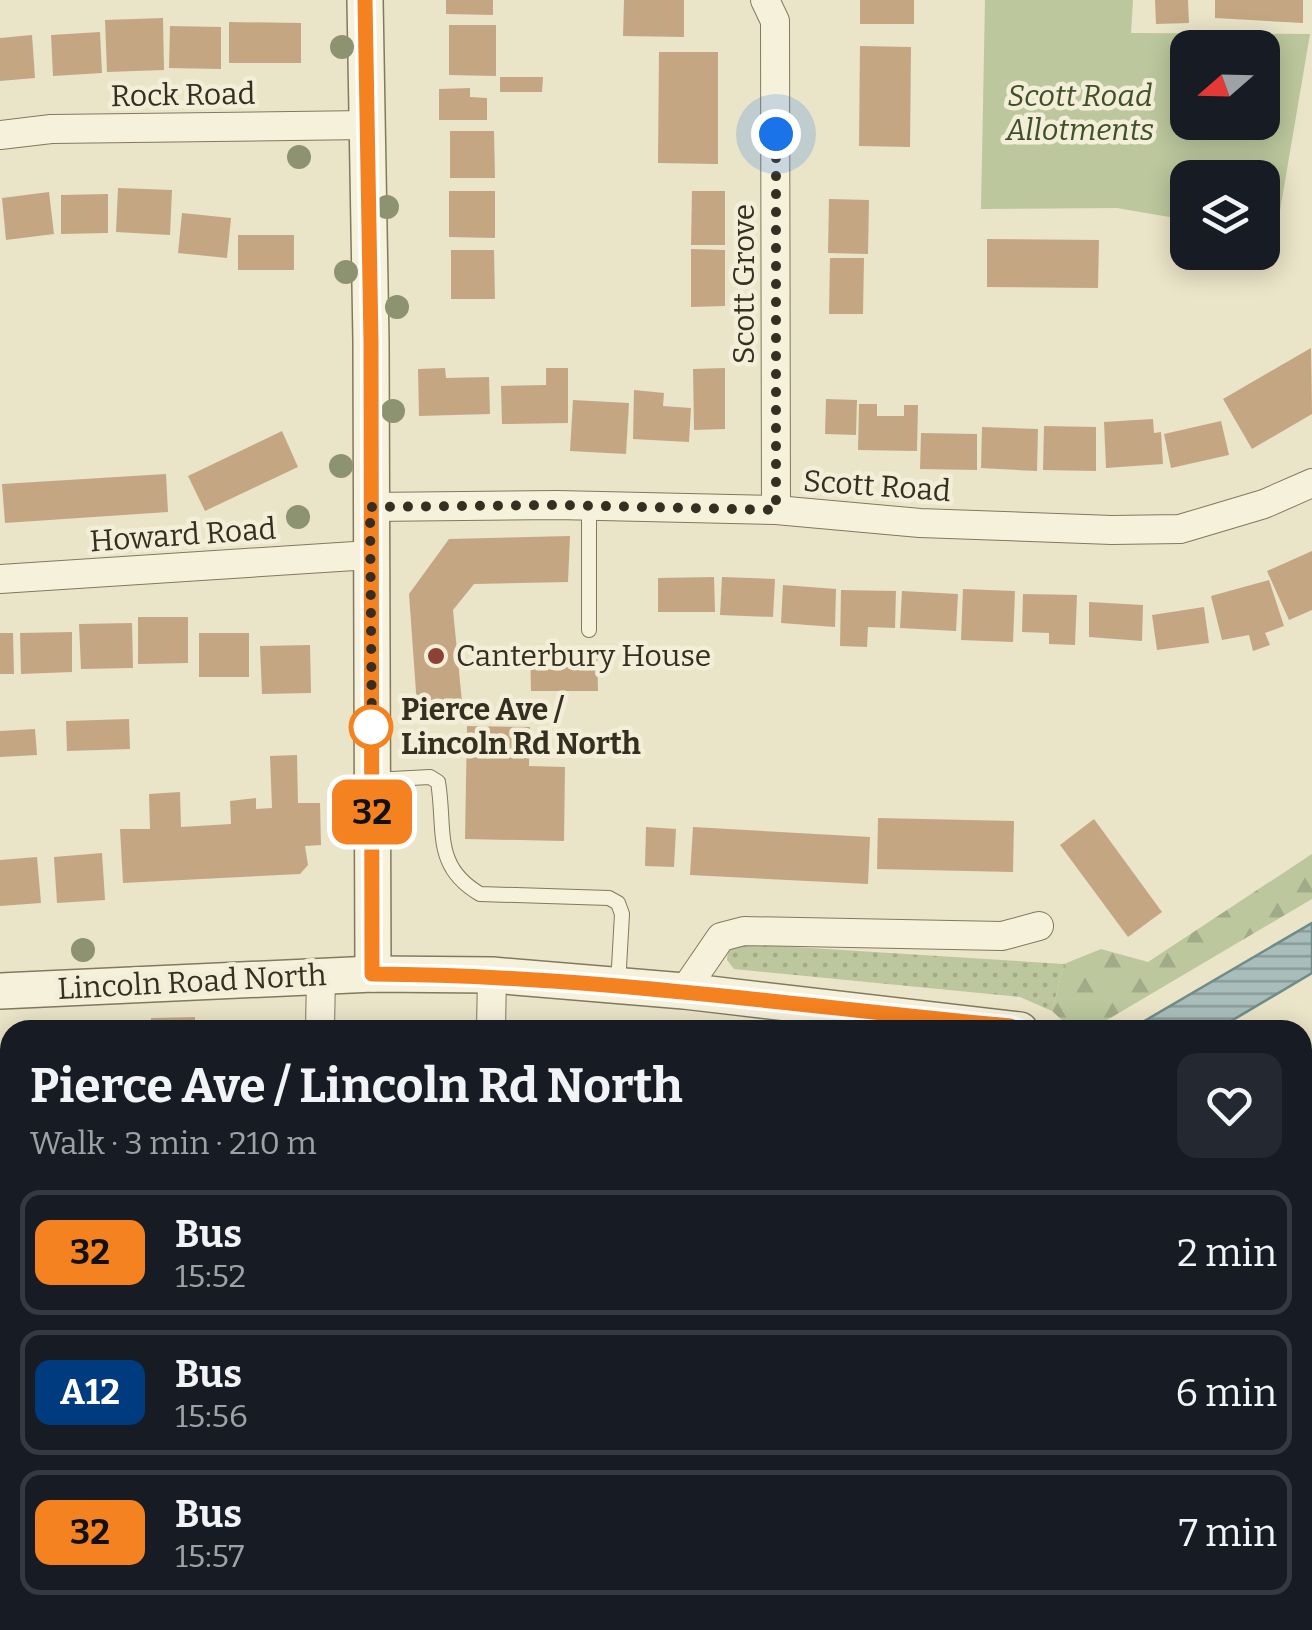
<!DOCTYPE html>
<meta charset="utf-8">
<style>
:root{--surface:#171b24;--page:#242831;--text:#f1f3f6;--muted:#9ea1a6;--line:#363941}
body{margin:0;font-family:Bitter,serif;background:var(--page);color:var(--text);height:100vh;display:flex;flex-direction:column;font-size:38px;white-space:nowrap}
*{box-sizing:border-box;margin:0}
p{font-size:32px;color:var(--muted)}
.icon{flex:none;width:55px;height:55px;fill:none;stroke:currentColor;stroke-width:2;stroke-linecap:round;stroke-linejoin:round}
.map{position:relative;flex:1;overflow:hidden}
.drawer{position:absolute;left:0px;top:1020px;width:1312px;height:610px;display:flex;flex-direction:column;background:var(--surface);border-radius:30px 30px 0 0;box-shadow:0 5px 25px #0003}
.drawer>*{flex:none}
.badge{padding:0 20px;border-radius:15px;font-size:35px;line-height:65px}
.needle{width:65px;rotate:250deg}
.controls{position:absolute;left:1170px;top:30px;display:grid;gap:20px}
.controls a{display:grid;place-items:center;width:110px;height:110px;border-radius:20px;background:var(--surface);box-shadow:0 5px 25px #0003;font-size:50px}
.you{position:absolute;width:50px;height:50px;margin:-25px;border:8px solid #fff;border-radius:50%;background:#1a73e8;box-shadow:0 0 0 15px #1a73e833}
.map>.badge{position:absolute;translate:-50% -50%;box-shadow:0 0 0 5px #fff}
.round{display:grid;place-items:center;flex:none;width:105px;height:105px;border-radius:20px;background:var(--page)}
.head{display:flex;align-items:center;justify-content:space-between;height:170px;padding:0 30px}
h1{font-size:48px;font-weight:700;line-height:75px}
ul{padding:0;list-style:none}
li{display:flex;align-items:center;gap:30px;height:125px;margin:0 20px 15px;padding:0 10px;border:5px solid var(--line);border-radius:20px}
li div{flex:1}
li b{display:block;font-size:38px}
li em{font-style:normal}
li .badge{min-width:110px;font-weight:700;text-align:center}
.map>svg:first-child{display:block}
.grass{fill:url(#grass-dots)}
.forest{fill:url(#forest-firs)}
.garden{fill:#bcc79d;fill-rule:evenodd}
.water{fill:url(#water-rules);stroke:#708c89;stroke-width:2.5}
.building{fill:#c4a782}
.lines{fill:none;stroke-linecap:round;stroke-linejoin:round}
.service-casing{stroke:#84785f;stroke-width:16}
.minor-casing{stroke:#84785f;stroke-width:30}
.tertiary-casing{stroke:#84785f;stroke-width:38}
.service{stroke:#f5f1db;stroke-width:14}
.minor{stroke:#f5f1db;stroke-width:28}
.tertiary{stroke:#f5f1db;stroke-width:35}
.tree{fill:#8d9371}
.line-casing{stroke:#fff;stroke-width:22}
.line{stroke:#f58220;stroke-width:15}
.walk{stroke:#362e21;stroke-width:10;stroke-dasharray:0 18}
.poi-dot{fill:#8d4135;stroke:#f2eed7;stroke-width:4}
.stop-dot{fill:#fff;stroke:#f58220;stroke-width:5}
.labels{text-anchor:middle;stroke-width:9;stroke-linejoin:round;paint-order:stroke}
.street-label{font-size:30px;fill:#362e21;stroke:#f2eed7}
.park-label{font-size:30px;font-style:italic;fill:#41502a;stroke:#f2eed7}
.poi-label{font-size:30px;fill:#362e21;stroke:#f2eed7;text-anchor:start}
.stop-label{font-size:30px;font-weight:bold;fill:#362e21;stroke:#f2eed7;text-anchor:start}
</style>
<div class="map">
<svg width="1312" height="1630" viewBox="0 0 1312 1630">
<defs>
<pattern id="grass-dots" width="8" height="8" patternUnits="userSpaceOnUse" patternTransform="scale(2.5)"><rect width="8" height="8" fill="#bcc79d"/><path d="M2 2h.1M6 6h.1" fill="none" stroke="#a2ab87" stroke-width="1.8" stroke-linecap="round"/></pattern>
<pattern id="forest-firs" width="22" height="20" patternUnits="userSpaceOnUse" patternTransform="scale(2.5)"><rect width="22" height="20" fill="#bcc79d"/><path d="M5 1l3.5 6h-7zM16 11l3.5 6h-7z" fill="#a2ab87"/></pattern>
<pattern id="water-rules" width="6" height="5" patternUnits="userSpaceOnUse" patternTransform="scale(2.5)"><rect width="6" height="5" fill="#a9bebb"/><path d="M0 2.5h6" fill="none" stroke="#8a9b98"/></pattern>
</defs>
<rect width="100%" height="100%" fill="#eae4c8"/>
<polygon class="grass" points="735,944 746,944 1064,964 1052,1011 1020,997 734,969 727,960 728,951"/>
<polygon class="forest" points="1312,854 1312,899 1090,1030 1073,1030 1052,1011 1064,964 1101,949 1148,962"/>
<path class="garden" d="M985,0H1133L1131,33L1310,34L1276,234L1263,231L1262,178H1188L1187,220L1117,208L981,209ZM1188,48H1262V122H1188Z"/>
<polygon class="water" points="1312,923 1312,973 1216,1030 1129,1030"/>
<g class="building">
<polygon points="446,0 493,0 493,15 446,14"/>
<polygon points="624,0 684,0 684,37 623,36"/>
<rect x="860" y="0" width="54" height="24"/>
<polygon points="1155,0 1188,0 1189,23 1156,24"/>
<polygon points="1215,0 1303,0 1303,23 1215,18"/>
<polygon points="163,18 164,70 107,72 105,20"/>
<polygon points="229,22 301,23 301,63 229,63"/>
<polygon points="449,25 496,25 496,76 449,75"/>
<polygon points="170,26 221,27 221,69 169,68"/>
<polygon points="100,32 102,73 53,76 51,35"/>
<polygon points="32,35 35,78 0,81 0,38"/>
<polygon points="860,46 911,47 910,147 859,146"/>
<polygon points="659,52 718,52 718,164 658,163"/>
<polygon points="500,77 543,77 542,92 500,92"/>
<polygon points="470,88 470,97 487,98 487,120 439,120 439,89"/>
<polygon points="450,131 494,131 495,178 450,178"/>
<polygon points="118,188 172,190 170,235 116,232"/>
<polygon points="449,191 495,191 495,238 449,237"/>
<polygon points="692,191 725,191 725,245 691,245"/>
<polygon points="49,192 54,234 6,240 2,198"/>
<polygon points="108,194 108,233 61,234 61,195"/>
<polygon points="829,199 869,200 868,254 828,253"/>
<polygon points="182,213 231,218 227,258 178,253"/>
<rect x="238" y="235" width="56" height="35"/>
<polygon points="987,239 1099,240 1098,288 987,287"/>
<polygon points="691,249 725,250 725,306 691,307"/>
<polygon points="451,250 494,250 495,299 451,299"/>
<polygon points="830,258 864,258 863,314 829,314"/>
<polygon points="1311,348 1312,414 1252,449 1223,399"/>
<polygon points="445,368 446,378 489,377 490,414 419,416 418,369"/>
<polygon points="546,368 568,368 568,423 502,424 501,386 546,385"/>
<polygon points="725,368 725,429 694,430 693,369"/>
<polygon points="634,390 664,393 663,406 691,408 689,442 633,439"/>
<polygon points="826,399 857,400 856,435 825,434"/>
<polygon points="573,400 629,403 626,454 570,451"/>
<polygon points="859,404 877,404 877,416 904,416 904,405 918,405 917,451 858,450"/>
<polygon points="1153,419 1154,433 1161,432 1163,464 1106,468 1104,422"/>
<polygon points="1221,421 1229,455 1171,468 1164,434"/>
<polygon points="1044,426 1096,427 1096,471 1043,470"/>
<polygon points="982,427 1038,429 1037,471 981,468"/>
<polygon points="282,431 298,467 205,511 188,476"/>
<polygon points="921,433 977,434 977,470 920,469"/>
<polygon points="166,474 168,512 5,523 2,484"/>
<polygon points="570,536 568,582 474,584 453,610 462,702 417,706 409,594 449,539"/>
<polygon points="1312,551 1312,610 1289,620 1267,571"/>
<polygon points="714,577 715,612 658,612 658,578"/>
<polygon points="722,577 775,579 773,617 720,615"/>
<polygon points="1269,580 1284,626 1265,633 1270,645 1253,651 1249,635 1222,640 1211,596"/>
<polygon points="783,585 836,589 835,627 781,623"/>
<polygon points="963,589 1015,591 1013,642 961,640"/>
<polygon points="841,590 896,591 895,628 868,627 867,647 840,646"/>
<polygon points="902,591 958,594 956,631 900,628"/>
<polygon points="1023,594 1077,595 1075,645 1049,644 1049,633 1022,632"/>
<polygon points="1089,602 1143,605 1142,641 1089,637"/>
<polygon points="1204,607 1209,643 1157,650 1152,615"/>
<polygon points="138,617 188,617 188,663 138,664"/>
<polygon points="132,623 133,668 81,669 79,624"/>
<polygon points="72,632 72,672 21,674 20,633"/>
<polygon points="0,633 13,633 14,674 0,674"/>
<rect x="199" y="633" width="50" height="44"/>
<polygon points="310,645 311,693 262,694 260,646"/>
<polygon points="597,648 598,691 531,691 530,649"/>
<polygon points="129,719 130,749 67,751 66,721"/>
<polygon points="467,726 530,727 529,766 565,767 564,841 465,839"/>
<polygon points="35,729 37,755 0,757 0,731"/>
<polygon points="297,755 298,803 320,803 321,845 305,846 308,865 300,874 123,883 120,829 150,829 149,794 180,792 181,827 231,824 230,801 256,798 256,809 272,808 270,756"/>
<polygon points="878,818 1014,821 1013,872 877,869"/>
<polygon points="1094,819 1162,912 1128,937 1060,845"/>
<polygon points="646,827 676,829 674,867 645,866"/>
<polygon points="693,827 870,837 868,884 690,875"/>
<polygon points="102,853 105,900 57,903 54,857"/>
<polygon points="37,857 41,903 0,906 0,860"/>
<polygon points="195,1017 195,1030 151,1030 151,1018"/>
<polygon points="338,1023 393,1024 393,1030 337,1030"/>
<polygon points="10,1048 10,1086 4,1086 2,1049"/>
<polygon points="1312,1269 1312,1380 1302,1373 1302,1283"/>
<polygon points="98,1620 145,1620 133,1630 86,1630"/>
<polygon points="191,1620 294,1620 292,1630 238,1630"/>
<polygon points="756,1620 820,1620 823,1630 759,1630"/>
<polygon points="866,1620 896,1620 902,1624 905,1620 967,1620 960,1630 875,1630 864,1622"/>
<polygon points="1066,1620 1125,1620 1119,1630 1059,1630"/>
</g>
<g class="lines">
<defs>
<g id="service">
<polyline points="589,506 589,630"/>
<path d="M373,780L430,777L438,782C446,829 432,866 480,894L609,898L618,903L622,914L618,985"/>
</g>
<g id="minor">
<polyline points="765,0 775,21 776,510"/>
<polyline points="0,135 51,129 367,125"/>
<polyline points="370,507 557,505 776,510 920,523 1112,530 1180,529 1264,504 1312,483"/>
<polyline points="0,579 370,555"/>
<polyline points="684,991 721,937 744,931 1002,936 1039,926"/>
<polyline points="320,1030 321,975"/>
<polyline points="491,1030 492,975"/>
<polyline points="1003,1630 1010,1620"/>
</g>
<g id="tertiary">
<polyline points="365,0 371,341 373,974"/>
<polyline points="0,991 373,974 492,975 684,991 1020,1030"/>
<polyline points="1302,1204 1312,1190"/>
</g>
</defs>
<use href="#service" class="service-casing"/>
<use href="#minor" class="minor-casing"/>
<use href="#tertiary" class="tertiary-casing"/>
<use href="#service" class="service"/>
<use href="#minor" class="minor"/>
<use href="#tertiary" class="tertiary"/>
</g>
<g class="tree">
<circle cx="342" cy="47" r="12"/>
<circle cx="299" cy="157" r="12"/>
<circle cx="387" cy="207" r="12"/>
<circle cx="346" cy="272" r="12"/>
<circle cx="397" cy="307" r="12"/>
<circle cx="393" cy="411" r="12"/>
<circle cx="341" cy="466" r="12"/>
<circle cx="298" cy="517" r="12"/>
<circle cx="83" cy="950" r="12"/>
</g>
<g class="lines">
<defs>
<path id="line" d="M365,0L371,341L372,974C588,975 797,1006 1010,1026L1020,1030"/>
</defs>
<use href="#line" class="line-casing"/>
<use href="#line" class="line"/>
<polyline class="walk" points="371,727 372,742 370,507 557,505 776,510 776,134"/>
</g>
<circle class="poi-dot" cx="436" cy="656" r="10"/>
<circle class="stop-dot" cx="371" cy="727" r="20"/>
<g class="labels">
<g class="street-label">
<text transform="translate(183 95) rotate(-1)" y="10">Rock Road</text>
<text transform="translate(744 284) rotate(-90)" y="10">Scott Grove</text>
<text transform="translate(877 486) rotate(4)" y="10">Scott Road</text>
<text transform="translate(183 535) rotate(-4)" y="10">Howard Road</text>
<text transform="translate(192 982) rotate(-3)" y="10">Lincoln Road North</text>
</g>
<g class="park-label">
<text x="1080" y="106">Scott Road<tspan x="1080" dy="34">Allotments</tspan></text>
</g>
<g class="poi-label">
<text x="456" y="666">Canterbury House</text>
</g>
<g class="stop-label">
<text x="401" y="720">Pierce Ave /<tspan x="401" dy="34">Lincoln Rd North</tspan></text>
</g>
</g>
</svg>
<div class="controls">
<a><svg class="needle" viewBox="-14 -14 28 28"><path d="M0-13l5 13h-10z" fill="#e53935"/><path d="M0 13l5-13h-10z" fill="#9ea1a6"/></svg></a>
<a><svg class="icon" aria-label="layers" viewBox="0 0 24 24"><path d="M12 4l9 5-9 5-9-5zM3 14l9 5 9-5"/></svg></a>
</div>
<div class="you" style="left:776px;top:134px"></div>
<b class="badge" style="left:372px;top:812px;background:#f58220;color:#111">32</b>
<section class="drawer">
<div class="head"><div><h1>Pierce Ave / Lincoln Rd North</h1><p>Walk · 3 min · 210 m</p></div><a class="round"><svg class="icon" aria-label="heart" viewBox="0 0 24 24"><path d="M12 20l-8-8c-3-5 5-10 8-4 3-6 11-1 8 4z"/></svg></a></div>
<ul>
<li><span class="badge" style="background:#f58220;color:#111">32</span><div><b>Bus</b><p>15:52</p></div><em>2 min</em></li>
<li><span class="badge" style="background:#003b80;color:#fff">A12</span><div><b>Bus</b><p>15:56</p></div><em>6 min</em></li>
<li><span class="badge" style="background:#f58220;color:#111">32</span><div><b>Bus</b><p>15:57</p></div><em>7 min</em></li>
</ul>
</section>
</div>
